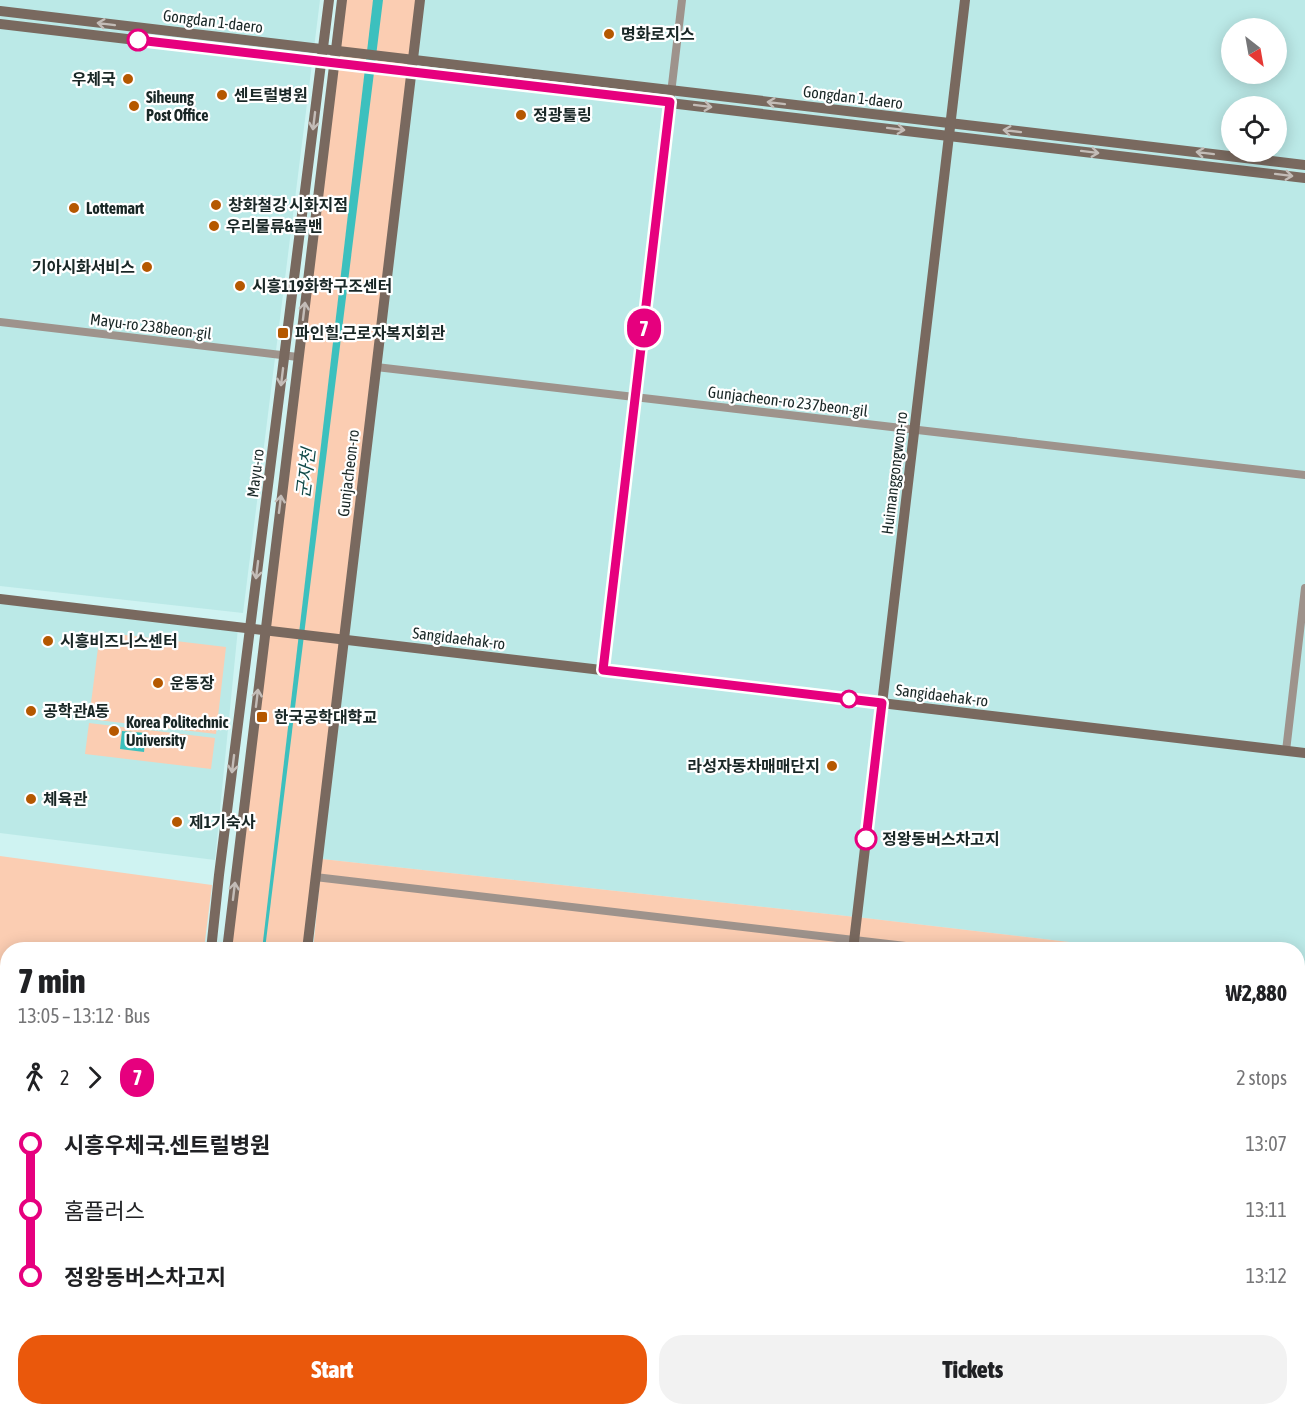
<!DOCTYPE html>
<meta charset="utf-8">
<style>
:root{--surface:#fff;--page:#f2f2f2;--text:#202124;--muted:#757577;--accent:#ea580c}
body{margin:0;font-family:"Asap Condensed","Noto Sans KR",sans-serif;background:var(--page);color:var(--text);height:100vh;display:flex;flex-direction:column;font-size:22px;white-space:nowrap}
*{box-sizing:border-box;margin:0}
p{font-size:20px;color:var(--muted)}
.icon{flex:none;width:33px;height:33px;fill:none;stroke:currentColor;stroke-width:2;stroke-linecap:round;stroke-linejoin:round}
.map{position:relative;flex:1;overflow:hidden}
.panel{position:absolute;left:0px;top:942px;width:1305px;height:474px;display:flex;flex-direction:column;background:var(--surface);border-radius:24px 24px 0 0;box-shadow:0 3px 15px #0003}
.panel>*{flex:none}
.badge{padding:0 12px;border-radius:20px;font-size:21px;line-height:39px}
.needle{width:39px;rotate:149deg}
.controls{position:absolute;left:1221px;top:18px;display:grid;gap:12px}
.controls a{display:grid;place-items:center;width:66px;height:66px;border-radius:50%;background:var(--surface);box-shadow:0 3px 15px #0003;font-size:30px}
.map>.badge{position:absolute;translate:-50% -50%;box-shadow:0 0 0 3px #fff}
.legs{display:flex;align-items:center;gap:9px;height:66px;padding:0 18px;font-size:20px}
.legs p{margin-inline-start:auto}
.summary{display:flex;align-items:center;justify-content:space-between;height:102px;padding:0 18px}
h1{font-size:33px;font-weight:800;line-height:45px}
.action{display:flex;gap:12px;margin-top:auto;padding:12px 18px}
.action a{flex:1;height:69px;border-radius:24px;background:var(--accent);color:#fff;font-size:24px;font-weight:800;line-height:69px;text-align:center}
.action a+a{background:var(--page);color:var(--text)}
ul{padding:0 18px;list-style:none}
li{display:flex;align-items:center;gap:21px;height:66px;font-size:22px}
li i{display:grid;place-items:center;width:9px;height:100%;margin:0 8px;background:currentColor}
li i::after{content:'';width:15px;height:15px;margin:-8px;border:4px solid;border-radius:50%;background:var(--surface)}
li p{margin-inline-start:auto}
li:first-child i{background:linear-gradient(#0000 50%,currentColor 0)}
li:last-child i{background:linear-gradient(currentColor 50%,#0000 0)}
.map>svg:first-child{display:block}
.built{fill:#bbe9e7;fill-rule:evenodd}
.green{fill:#fbcdb2}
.water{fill:#3cc0be}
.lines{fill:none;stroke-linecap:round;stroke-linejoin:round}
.street{stroke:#9e938c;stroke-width:8}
.secondary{stroke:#79695f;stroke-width:10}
.oneway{stroke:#c3bcb7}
.line-1-casing{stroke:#fff;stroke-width:14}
.line-1{stroke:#e6007e;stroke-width:9}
.poi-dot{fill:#b55800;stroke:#fff;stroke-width:2}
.stop-1-dot{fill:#fff;stroke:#e6007e;stroke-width:3}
.labels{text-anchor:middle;stroke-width:4.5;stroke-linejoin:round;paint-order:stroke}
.street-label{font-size:16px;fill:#192726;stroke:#fff}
.poi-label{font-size:16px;font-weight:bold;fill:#192726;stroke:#fff;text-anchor:start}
.stop-label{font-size:16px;font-weight:bold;fill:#192726;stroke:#fff;text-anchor:start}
.water-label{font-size:18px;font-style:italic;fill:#104948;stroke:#fff}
</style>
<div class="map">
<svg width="1305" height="1416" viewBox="0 0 1305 1416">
<rect width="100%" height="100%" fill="#cff3f2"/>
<g class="built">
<polygon points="0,0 320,0 243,613 0,586"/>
<path d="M422,0H1305V972L1298,971V950L1129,949L865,918L322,859ZM1232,28H1276V74H1232ZM1232,106H1276V152H1232Z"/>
<polygon points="0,603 238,628 215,860 0,833"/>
<polygon points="0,1063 8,1064 8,1408 154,1409 153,1416 0,1416"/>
<polygon points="260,1408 503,1409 502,1416 259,1416"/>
<polygon points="966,1408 1045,1408 1086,1413 1085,1416 965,1416"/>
</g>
<g class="green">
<polygon points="341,0 420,0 307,949 228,950"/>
<polygon points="100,632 226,647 216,734 89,719"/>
<polygon points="89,723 215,738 211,769 85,754"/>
<polygon points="0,856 212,885 204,949 8,950 7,1035 0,1034"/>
<polygon points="322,859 865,918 1129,949 313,950"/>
<polygon points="1298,971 1305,972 1305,1192 1298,1191"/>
<polygon points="184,1409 184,1408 246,1409 245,1416 183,1416"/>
<polygon points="519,1409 519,1408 545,1409 544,1416 518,1416"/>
</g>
<g class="water">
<polygon points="373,0 383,0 265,949 262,950"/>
<polygon points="122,731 146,733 144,752 120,749"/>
</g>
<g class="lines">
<g class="street">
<polyline points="0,322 298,357"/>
<polyline points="376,367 1305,475"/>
<polyline points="603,670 682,0"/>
<polyline points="1286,751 1305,588"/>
<polyline points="315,877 940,950"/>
<polyline points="1298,991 1305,992"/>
<polyline points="0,1131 8,1132"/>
<polyline points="0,1318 8,1259"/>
<polyline points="26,1416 27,1408"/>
<polyline points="107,1416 108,1408"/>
<polyline points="335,1416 336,1408"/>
<polyline points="378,1416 379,1408"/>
<polyline points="419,1416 419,1408"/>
<polyline points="672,1416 673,1408"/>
</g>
<g class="secondary">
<polyline points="0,11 1305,165"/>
<polyline points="0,24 1305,178"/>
<polyline points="0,599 1305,753"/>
<polyline points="211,950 219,875 329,0"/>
<polyline points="227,950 342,0"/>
<polyline points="307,950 420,0"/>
<polyline points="853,950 965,0"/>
<polyline points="0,1045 8,1045"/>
<polyline points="0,1059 8,1060"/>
<polyline points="1298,1199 1305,1200"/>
<polyline points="1298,1212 1305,1213"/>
<polyline points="0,1273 8,1274"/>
<polyline points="1093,1408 1156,1416"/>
<polyline points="158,1416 159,1408"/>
<polyline points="172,1416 173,1408"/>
<polyline points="251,1416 252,1408"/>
<polyline points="510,1416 510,1408"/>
<polyline points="788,1416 789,1408"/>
<polyline points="805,1416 806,1408"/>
</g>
</g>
<defs><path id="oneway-shaft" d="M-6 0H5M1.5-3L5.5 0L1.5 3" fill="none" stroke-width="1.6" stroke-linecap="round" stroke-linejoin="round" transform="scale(1.5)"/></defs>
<g class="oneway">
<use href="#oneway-shaft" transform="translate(106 24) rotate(-173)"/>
<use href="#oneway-shaft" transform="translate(776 103) rotate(-173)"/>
<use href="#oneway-shaft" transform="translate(703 106) rotate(7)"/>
<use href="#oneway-shaft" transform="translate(314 121) rotate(97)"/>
<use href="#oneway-shaft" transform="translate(896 129) rotate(7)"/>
<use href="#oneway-shaft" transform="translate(1012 131) rotate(-173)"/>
<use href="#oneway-shaft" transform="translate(1090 152) rotate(7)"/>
<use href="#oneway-shaft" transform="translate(1205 153) rotate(-173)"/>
<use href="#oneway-shaft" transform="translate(1284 175) rotate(7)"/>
<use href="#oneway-shaft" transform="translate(304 311) rotate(-83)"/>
<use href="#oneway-shaft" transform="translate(282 377) rotate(97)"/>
<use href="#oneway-shaft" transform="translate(280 504) rotate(-83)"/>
<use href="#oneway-shaft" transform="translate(257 570) rotate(97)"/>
<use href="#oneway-shaft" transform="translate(257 698) rotate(-83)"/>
<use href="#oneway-shaft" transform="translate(233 764) rotate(97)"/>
<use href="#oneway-shaft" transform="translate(234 891) rotate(-83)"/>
</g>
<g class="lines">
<defs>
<polyline id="line-1" points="138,40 670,102 603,670 882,703 866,839"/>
</defs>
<use href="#line-1" class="line-1-casing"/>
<use href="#line-1" class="line-1"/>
</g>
<g class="poi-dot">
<circle cx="609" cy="34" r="6"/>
<circle cx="128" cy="79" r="6"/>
<circle cx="222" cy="95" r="6"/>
<circle cx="134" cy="106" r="6"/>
<circle cx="521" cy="115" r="6"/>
<circle cx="216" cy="205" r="6"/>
<circle cx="74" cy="208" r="6"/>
<circle cx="214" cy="226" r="6"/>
<circle cx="147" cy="267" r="6"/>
<circle cx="240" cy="286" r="6"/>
<rect x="277" y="327" width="12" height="12" rx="3"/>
<circle cx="48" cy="641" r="6"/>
<circle cx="158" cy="683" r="6"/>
<circle cx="31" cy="711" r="6"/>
<rect x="256" y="711" width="12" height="12" rx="3"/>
<circle cx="114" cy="731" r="6"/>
<circle cx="832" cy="766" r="6"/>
<circle cx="31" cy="799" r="6"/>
<circle cx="177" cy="822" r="6"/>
</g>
<g class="stop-1-dot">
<circle cx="138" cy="40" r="10"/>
<circle cx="849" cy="699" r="8"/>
<circle cx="866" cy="839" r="10"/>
</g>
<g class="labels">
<g class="street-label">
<text transform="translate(213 21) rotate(7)" y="6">Gongdan 1-daero</text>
<text transform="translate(853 97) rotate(7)" y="6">Gongdan 1-daero</text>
<text transform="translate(151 326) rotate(7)" y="6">Mayu-ro 238beon-gil</text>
<text transform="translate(788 401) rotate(7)" y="6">Gunjacheon-ro 237beon-gil</text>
<text transform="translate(255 473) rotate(-83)" y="6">Mayu-ro</text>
<text transform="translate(348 473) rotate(-83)" y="6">Gunjacheon-ro</text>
<text transform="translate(894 473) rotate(-83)" y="6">Huimanggongwon-ro</text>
<text transform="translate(459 638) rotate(7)" y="6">Sangidaehak-ro</text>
<text transform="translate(942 695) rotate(7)" y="6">Sangidaehak-ro</text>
</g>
<g class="poi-label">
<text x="621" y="40">명화로지스</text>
<text x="116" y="85" text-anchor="end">우체국</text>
<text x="234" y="101">센트럴병원</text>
<text x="146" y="103">Siheung<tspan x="146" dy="18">Post Office</tspan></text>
<text x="533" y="121">정광툴링</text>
<text x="228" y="211">창화철강 시화지점</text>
<text x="86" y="214">Lottemart</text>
<text x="226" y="232">우리물류&amp;콜밴</text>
<text x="135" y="273" text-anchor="end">기아시화서비스</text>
<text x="252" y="292">시흥119화학구조센터</text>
<text x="295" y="339">파인힐.근로자복지회관</text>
<text x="60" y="647">시흥비즈니스센터</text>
<text x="170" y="689">운동장</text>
<text x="43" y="717">공학관A동</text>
<text x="274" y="723">한국공학대햑교</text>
<text x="126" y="728">Korea Politechnic<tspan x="126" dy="18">University</tspan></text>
<text x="820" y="772" text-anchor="end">라성자동차매매단지</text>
<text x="43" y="805">체육관</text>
<text x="189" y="828">제1기숙사</text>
</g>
<g class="stop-label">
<text x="882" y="845">정왕동버스차고지</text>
</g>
<g class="water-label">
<text transform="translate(306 473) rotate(-83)" y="6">군자천</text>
</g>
</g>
</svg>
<div class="controls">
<a><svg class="needle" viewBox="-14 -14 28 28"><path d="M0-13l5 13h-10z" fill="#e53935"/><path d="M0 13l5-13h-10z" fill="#757577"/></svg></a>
<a><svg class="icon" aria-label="locate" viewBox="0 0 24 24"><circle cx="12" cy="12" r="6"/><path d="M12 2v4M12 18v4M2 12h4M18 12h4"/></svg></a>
</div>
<b class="badge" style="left:644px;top:328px;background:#e6007e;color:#fff">7</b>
<section class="panel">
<div class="summary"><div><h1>7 min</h1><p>13:05 – 13:12 · Bus</p></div><b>₩2,880</b></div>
<div class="legs"><svg class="icon" aria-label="walk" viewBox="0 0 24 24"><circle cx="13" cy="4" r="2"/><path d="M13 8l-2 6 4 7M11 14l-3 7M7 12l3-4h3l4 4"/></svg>2<svg class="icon" aria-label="forward" viewBox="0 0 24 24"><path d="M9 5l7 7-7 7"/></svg><b class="badge" style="background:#e6007e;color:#fff">7</b><p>2 stops</p></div>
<ul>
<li><i style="color:#e6007e"></i><b>시흥우체국.센트럴병원</b><p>13:07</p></li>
<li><i style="color:#e6007e"></i><span>홈플러스</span><p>13:11</p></li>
<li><i style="color:#e6007e"></i><b>정왕동버스차고지</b><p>13:12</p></li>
</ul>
<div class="action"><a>Start</a><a>Tickets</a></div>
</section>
</div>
